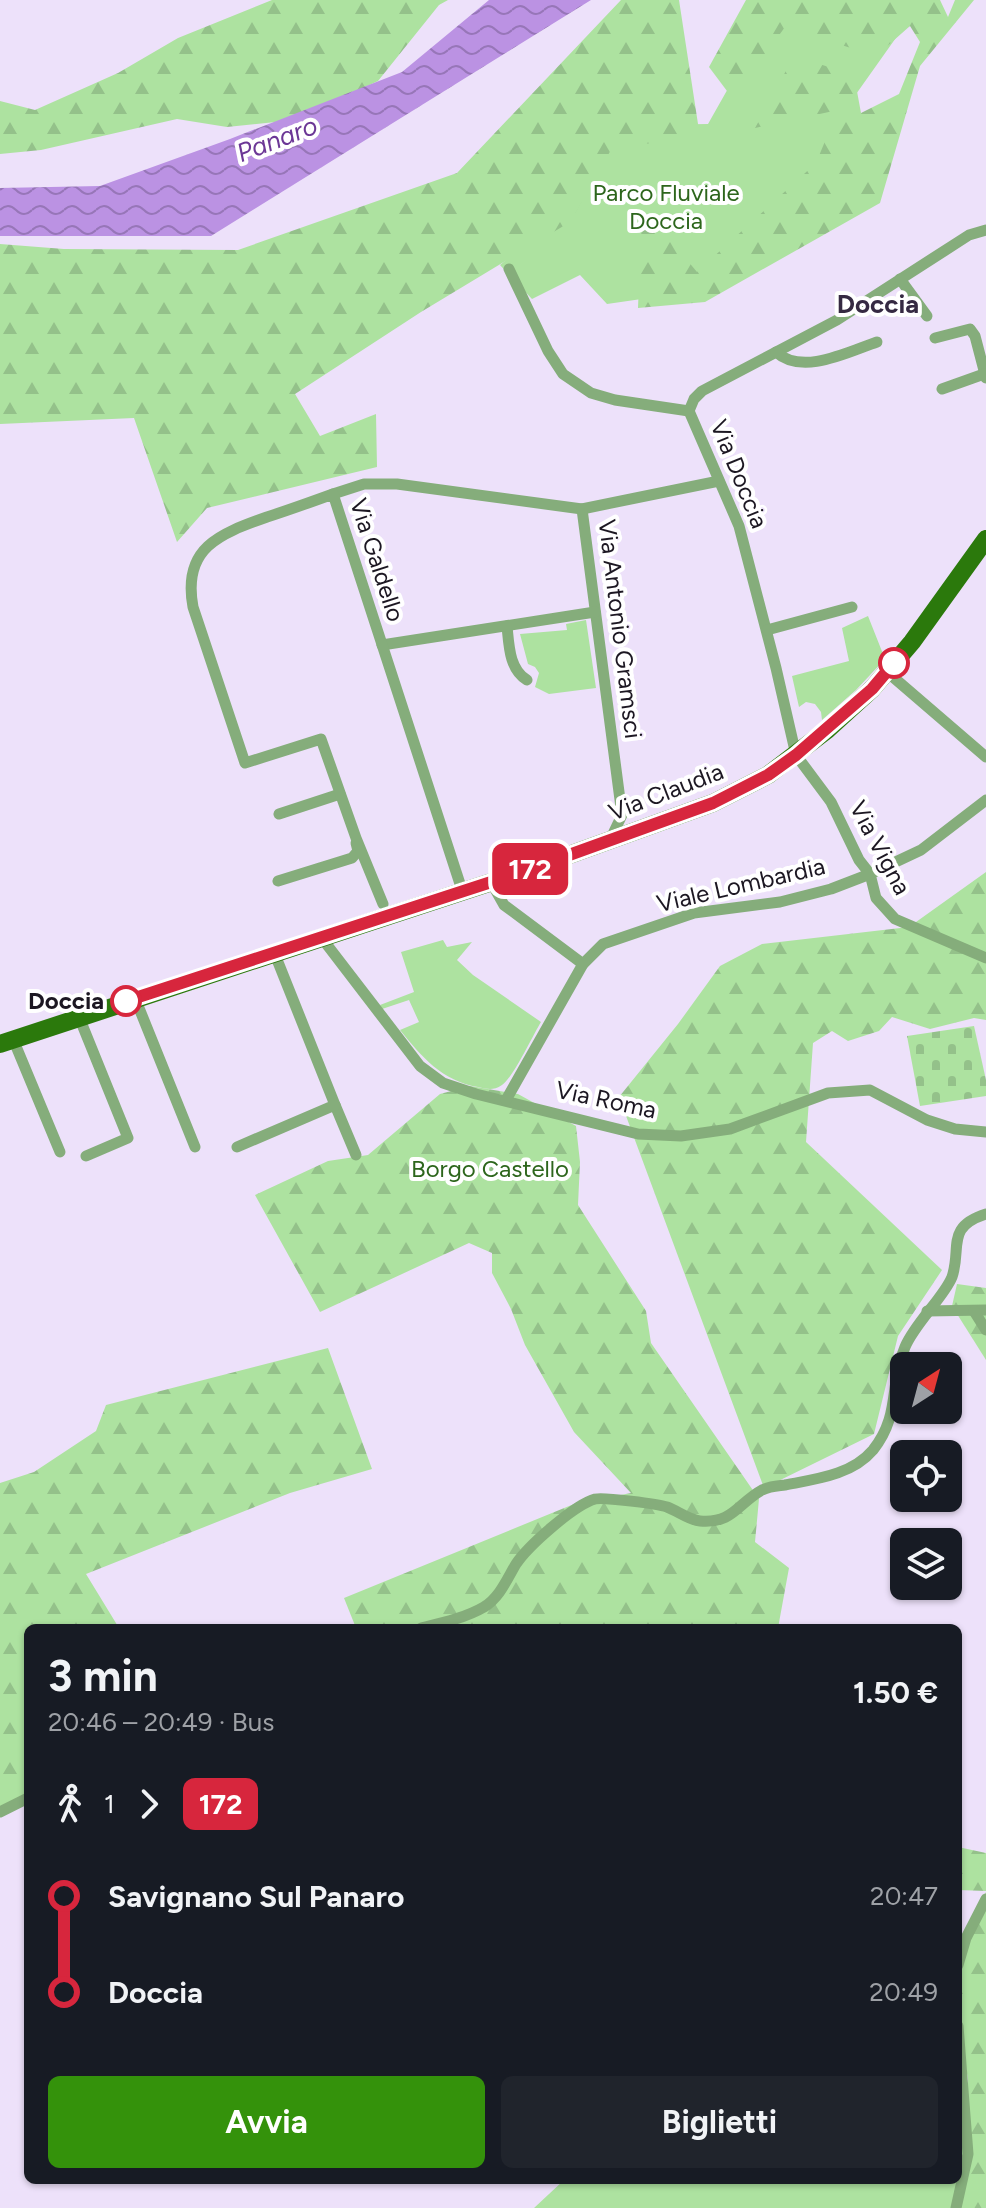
<!DOCTYPE html>
<html lang="it">
<meta charset="utf-8">
<style>
:root{--surface:#171b24;--page:#20242c;--text:#f1f3f6;--muted:#9ea1a6;--accent:#34920b}
body{margin:0;font-family:Figtree,sans-serif;background:var(--page);color:var(--text);height:100vh;display:flex;flex-direction:column;font-size:30px;white-space:nowrap}
*{box-sizing:border-box;margin:0}
p{font-size:26px;color:var(--muted)}
.icon{flex:none;width:44px;height:44px;fill:none;stroke:currentColor;stroke-width:2;stroke-linecap:round;stroke-linejoin:round}
.map{position:relative;flex:1;overflow:hidden}
.sheet{position:absolute;left:24px;top:1624px;width:938px;height:560px;display:flex;flex-direction:column;background:var(--surface);border-radius:12px;box-shadow:0 2px 6px #0004}
.sheet>*{flex:none}
.badge{padding:0 16px;border-radius:12px;font-size:28px;line-height:52px}
.needle{width:52px;rotate:36deg}
.tools{position:absolute;left:890px;top:1352px;display:grid;gap:16px}
.tools a{display:grid;place-items:center;width:72px;height:72px;border-radius:12px;background:var(--surface);box-shadow:0 2px 6px #0004;font-size:40px}
.map>.badge{position:absolute;translate:-50% -50%;box-shadow:0 0 0 4px #fff}
.legs{display:flex;align-items:center;gap:12px;height:88px;padding:0 24px;font-size:26px}
.legs p{margin-inline-start:auto}
.overview{display:flex;align-items:center;justify-content:space-between;height:136px;padding:0 24px}
h1{font-size:44px;font-weight:700;line-height:60px}
.primary-button{display:flex;gap:16px;margin-top:auto;padding:16px 24px}
.primary-button a{flex:1;height:92px;border-radius:12px;background:var(--accent);color:#fff;font-size:32px;font-weight:700;line-height:92px;text-align:center}
.primary-button a+a{background:var(--page);color:var(--text)}
ul{padding:0 24px;list-style:none}
li{display:flex;align-items:center;gap:28px;height:96px;font-size:30px}
li i{display:grid;place-items:center;width:12px;height:100%;margin:0 10px;background:currentColor}
li i::after{content:'';width:20px;height:20px;margin:-10px;border:6px solid;border-radius:50%;background:var(--surface)}
li p{margin-inline-start:auto}
li:first-child i{background:linear-gradient(#0000 50%,currentColor 0)}
li:last-child i{background:linear-gradient(currentColor 50%,#0000 0)}
.map>svg:first-child{display:block}
.green{fill:#ade2a0}
.forest{fill:url(#forest-firs)}
.cemetery{fill:url(#cemetery-stones)}
.water{fill:url(#water-waves)}
.lines{fill:none;stroke-linecap:round;stroke-linejoin:round}
.street{stroke:#85ad7b;stroke-width:11}
.primary{stroke:#2b790c;stroke-width:18}
.line-1-casing{stroke:#fff;stroke-width:18}
.line-1{stroke:#d7263d;stroke-width:12}
.stop-1-dot{fill:#fff;stroke:#d7263d;stroke-width:4}
.labels{text-anchor:middle;stroke-width:8;stroke-linejoin:round;paint-order:stroke}
.park-label{font-size:24px;fill:#2d661c;stroke:#fff}
.street-label{font-size:24px;fill:#1c1722;stroke:#fff}
.stop-label{font-size:24px;font-weight:bold;fill:#1c1722;stroke:#fff;text-anchor:end}
.water-label{font-size:26px;font-style:italic;fill:#6c3796;stroke:#fff}
.neighbourhood-label{font-size:26px;font-weight:bold;fill:#352942;stroke:#fff}
</style>
<div class="map">
<svg width="986" height="2208" viewBox="0 0 986 2208">
<defs>
<pattern id="forest-firs" width="22" height="20" patternUnits="userSpaceOnUse" patternTransform="scale(2)"><rect width="22" height="20" fill="#ade2a0"/><path d="M5 1l3.5 6h-7zM16 11l3.5 6h-7z" fill="#94c18a"/></pattern>
<pattern id="cemetery-stones" width="16" height="16" patternUnits="userSpaceOnUse" patternTransform="scale(2)"><rect width="16" height="16" fill="#ade2a0"/><path d="M2 7V4a2 2 0 0 1 4 0v3zM10 15v-3a2 2 0 0 1 4 0v3z" fill="#94c18a"/></pattern>
<pattern id="water-waves" width="16" height="10" patternUnits="userSpaceOnUse" patternTransform="scale(2)"><rect width="16" height="10" fill="#bb92e3"/><path d="M0 5q4-4 8 0t8 0" fill="none" stroke="#9776b8"/></pattern>
</defs>
<rect width="100%" height="100%" fill="#ede1fa"/>
<g class="green">
<polygon points="805,0 910,18 849,104 858,123 697,291 607,304 580,275 532,299 500,265 562,214 606,148 638,125 708,124 760,32"/>
<polygon points="868,616 885,659 856,690 822,720 821,712 815,704 806,702 799,707 792,676 849,661 842,628"/>
<polygon points="586,620 596,688 549,694 535,687 539,673 535,667 528,664 520,634 567,630 566,624"/>
<path d="M443,940L447,947L472,942L457,960L473,975L541,1022C533,1035 513,1078 502,1085C493,1091 487,1089 478,1087C442,1081 422,1057 400,1030L419,1022L409,1000L382,1009L380,1005L414,992L401,952Z"/>
<polygon points="958,2032 968,2173 957,2208 534,2208 564,2180 958,2180"/>
</g>
<g class="forest">
<polygon points="272,0 448,0 439,5 378,81 295,120 227,127 177,119 41,150 0,154 0,101 35,110 118,73 178,38"/>
<polygon points="621,0 679,0 700,137 612,148 570,222 421,312 295,394 320,436 376,414 377,467 207,508 177,542 134,418 0,424 0,244 64,249 238,250 457,173"/>
<polygon points="746,0 940,0 948,17 955,0 974,0 920,66 880,203 705,302 638,308 642,206 697,272 816,163 838,110 755,128 794,56 854,75 861,113 899,94 920,42 910,26 876,56 785,27 733,99 709,67"/>
<polygon points="986,872 986,1020 974,1018 930,1029 892,1017 879,1031 848,1041 832,1031 813,1043 806,1142 942,1270 898,1336 874,1434 764,1488 619,1097 678,1024 720,966 762,944 909,927"/>
<polygon points="470,1086 518,1094 576,1126 580,1162 578,1205 646,1311 651,1343 759,1499 755,1542 789,1568 778,1628 356,1628 344,1598 574,1504 631,1493 574,1432 525,1345 511,1309 492,1273 492,1253 469,1243 320,1312 255,1195 328,1161 368,1155 440,1094"/>
<polygon points="957,1284 986,1288 986,1360 952,1306"/>
<polygon points="328,1348 372,1469 290,1493 86,1574 119,1628 28,1628 28,1795 0,1812 0,1483 34,1472 96,1431 106,1405"/>
<polygon points="958,1847 986,1853 986,1891 958,1890"/>
<polygon points="986,1892 986,2208 957,2208 968,2173 968,2079 958,2020 958,1952"/>
</g>
<polygon class="cemetery" points="974,1026 986,1080 986,1096 920,1106 907,1036"/>
<polygon class="water" points="489,0 591,0 211,236 0,236 0,188 100,186 230,139 402,72"/>
<g class="lines">
<g class="street">
<polyline points="986,230 969,235 837,320 702,391 694,399 689,411 739,526 776,668 796,755 831,802 859,860 870,874 876,898 895,919 986,958"/>
<polyline points="509,269 548,351 563,374 591,393 615,400 689,411"/>
<polyline points="900,279 927,316"/>
<polyline points="935,338 970,329 975,336 986,378"/>
<path d="M776,352C802,376 848,352 877,342"/>
<polyline points="942,389 984,374"/>
<polyline points="333,494 364,484 397,484 582,509 622,815 611,838"/>
<polyline points="582,509 719,481"/>
<path d="M507,626C509,645 509,669 527,680"/>
<polyline points="767,630 852,607"/>
<polyline points="382,645 595,612"/>
<polyline points="893,677 986,757"/>
<polyline points="279,814 340,794"/>
<polyline points="278,881 352,858 358,851 356,843"/>
<polyline points="491,882 504,905 583,964"/>
<path d="M383,904L356,838L321,739L245,763L193,607C182,548 219,534 267,517C289,510 311,502 333,494L462,890"/>
<polyline points="321,937 420,1066 443,1083 476,1094 638,1134 681,1136 730,1129 828,1093 870,1090 927,1120 955,1129 986,1132"/>
<polyline points="135,998 195,1147"/>
<polyline points="79,1017 128,1138 86,1156"/>
<polyline points="13,1039 60,1152"/>
<polyline points="506,1100 583,964 603,944 694,913 780,902 831,889 870,874 921,850 986,800"/>
<polyline points="335,1105 356,1155"/>
<polyline points="237,1147 335,1105 274,952"/>
<polyline points="927,1311 986,1310"/>
<polyline points="974,1311 986,1330"/>
<path d="M421,1628C442,1623 465,1618 484,1607C500,1597 507,1579 516,1564C528,1546 574,1505 595,1499C604,1497 658,1504 667,1507C678,1511 689,1520 700,1521C733,1524 738,1503 762,1490C770,1486 777,1486 785,1485C816,1479 852,1475 873,1450C901,1415 889,1384 905,1347C915,1323 944,1297 952,1277C962,1248 945,1227 986,1214"/>
<polyline points="0,1812 28,1798"/>
<polyline points="958,1965 966,1938 986,1899"/>
<polyline points="956,2208 968,2154 958,2026"/>
</g>
<polyline class="primary" points="0,1044 522,872 713,803 768,775 827,730 872,689 912,642 986,539"/>
</g>
<g class="lines">
<defs>
<polyline id="line-1" points="126,1001 522,872 713,803 768,775 796,755 872,689 894,663"/>
</defs>
<use href="#line-1" class="line-1-casing"/>
<use href="#line-1" class="line-1"/>
</g>
<g class="stop-1-dot">
<circle cx="894" cy="663" r="14"/>
<circle cx="126" cy="1001" r="14"/>
</g>
<g class="labels">
<g class="park-label">
<text x="666" y="201">Parco Fluviale<tspan x="666" dy="28">Doccia</tspan></text>
<text x="490" y="1177">Borgo Castello</text>
</g>
<g class="street-label">
<text transform="translate(739 474) rotate(68)" y="8">Via Doccia</text>
<text transform="translate(377 560) rotate(72)" y="8">Via Galdello</text>
<text transform="translate(620 629) rotate(83)" y="8">Via Antonio Gramsci</text>
<text transform="translate(666 792) rotate(-21)" y="8">Via Claudia</text>
<text transform="translate(880 848) rotate(62)" y="8">Via Vigna</text>
<text transform="translate(741 885) rotate(-13)" y="8">Viale Lombardia</text>
<text transform="translate(606 1100) rotate(12)" y="8">Via Roma</text>
</g>
<g class="stop-label">
<text x="104" y="1009">Doccia</text>
</g>
<g class="water-label">
<text transform="translate(277 139) rotate(-21)" y="9">Panaro</text>
</g>
<g class="neighbourhood-label">
<text x="878" y="313">Doccia</text>
</g>
</g>
</svg>
<div class="tools">
<a><svg class="needle" viewBox="-14 -14 28 28"><path d="M0-13l5 13h-10z" fill="#e53935"/><path d="M0 13l5-13h-10z" fill="#9ea1a6"/></svg></a>
<a><svg class="icon" aria-label="locate" viewBox="0 0 24 24"><circle cx="12" cy="12" r="6"/><path d="M12 2v4M12 18v4M2 12h4M18 12h4"/></svg></a>
<a><svg class="icon" aria-label="layers" viewBox="0 0 24 24"><path d="M12 4l9 5-9 5-9-5zM3 14l9 5 9-5"/></svg></a>
</div>
<b class="badge" style="left:530px;top:869px;background:#d7263d;color:#fff">172</b>
<section class="sheet">
<div class="overview"><div><h1>3 min</h1><p>20:46 – 20:49 · Bus</p></div><b>1.50 €</b></div>
<div class="legs"><svg class="icon" aria-label="walk" viewBox="0 0 24 24"><circle cx="13" cy="4" r="2"/><path d="M13 8l-2 6 4 7M11 14l-3 7M7 12l3-4h3l4 4"/></svg>1<svg class="icon" aria-label="forward" viewBox="0 0 24 24"><path d="M9 5l7 7-7 7"/></svg><b class="badge" style="background:#d7263d;color:#fff">172</b></div>
<ul>
<li><i style="color:#d7263d"></i><b>Savignano Sul Panaro</b><p>20:47</p></li>
<li><i style="color:#d7263d"></i><b>Doccia</b><p>20:49</p></li>
</ul>
<div class="primary-button"><a>Avvia</a><a>Biglietti</a></div>
</section>
</div>
